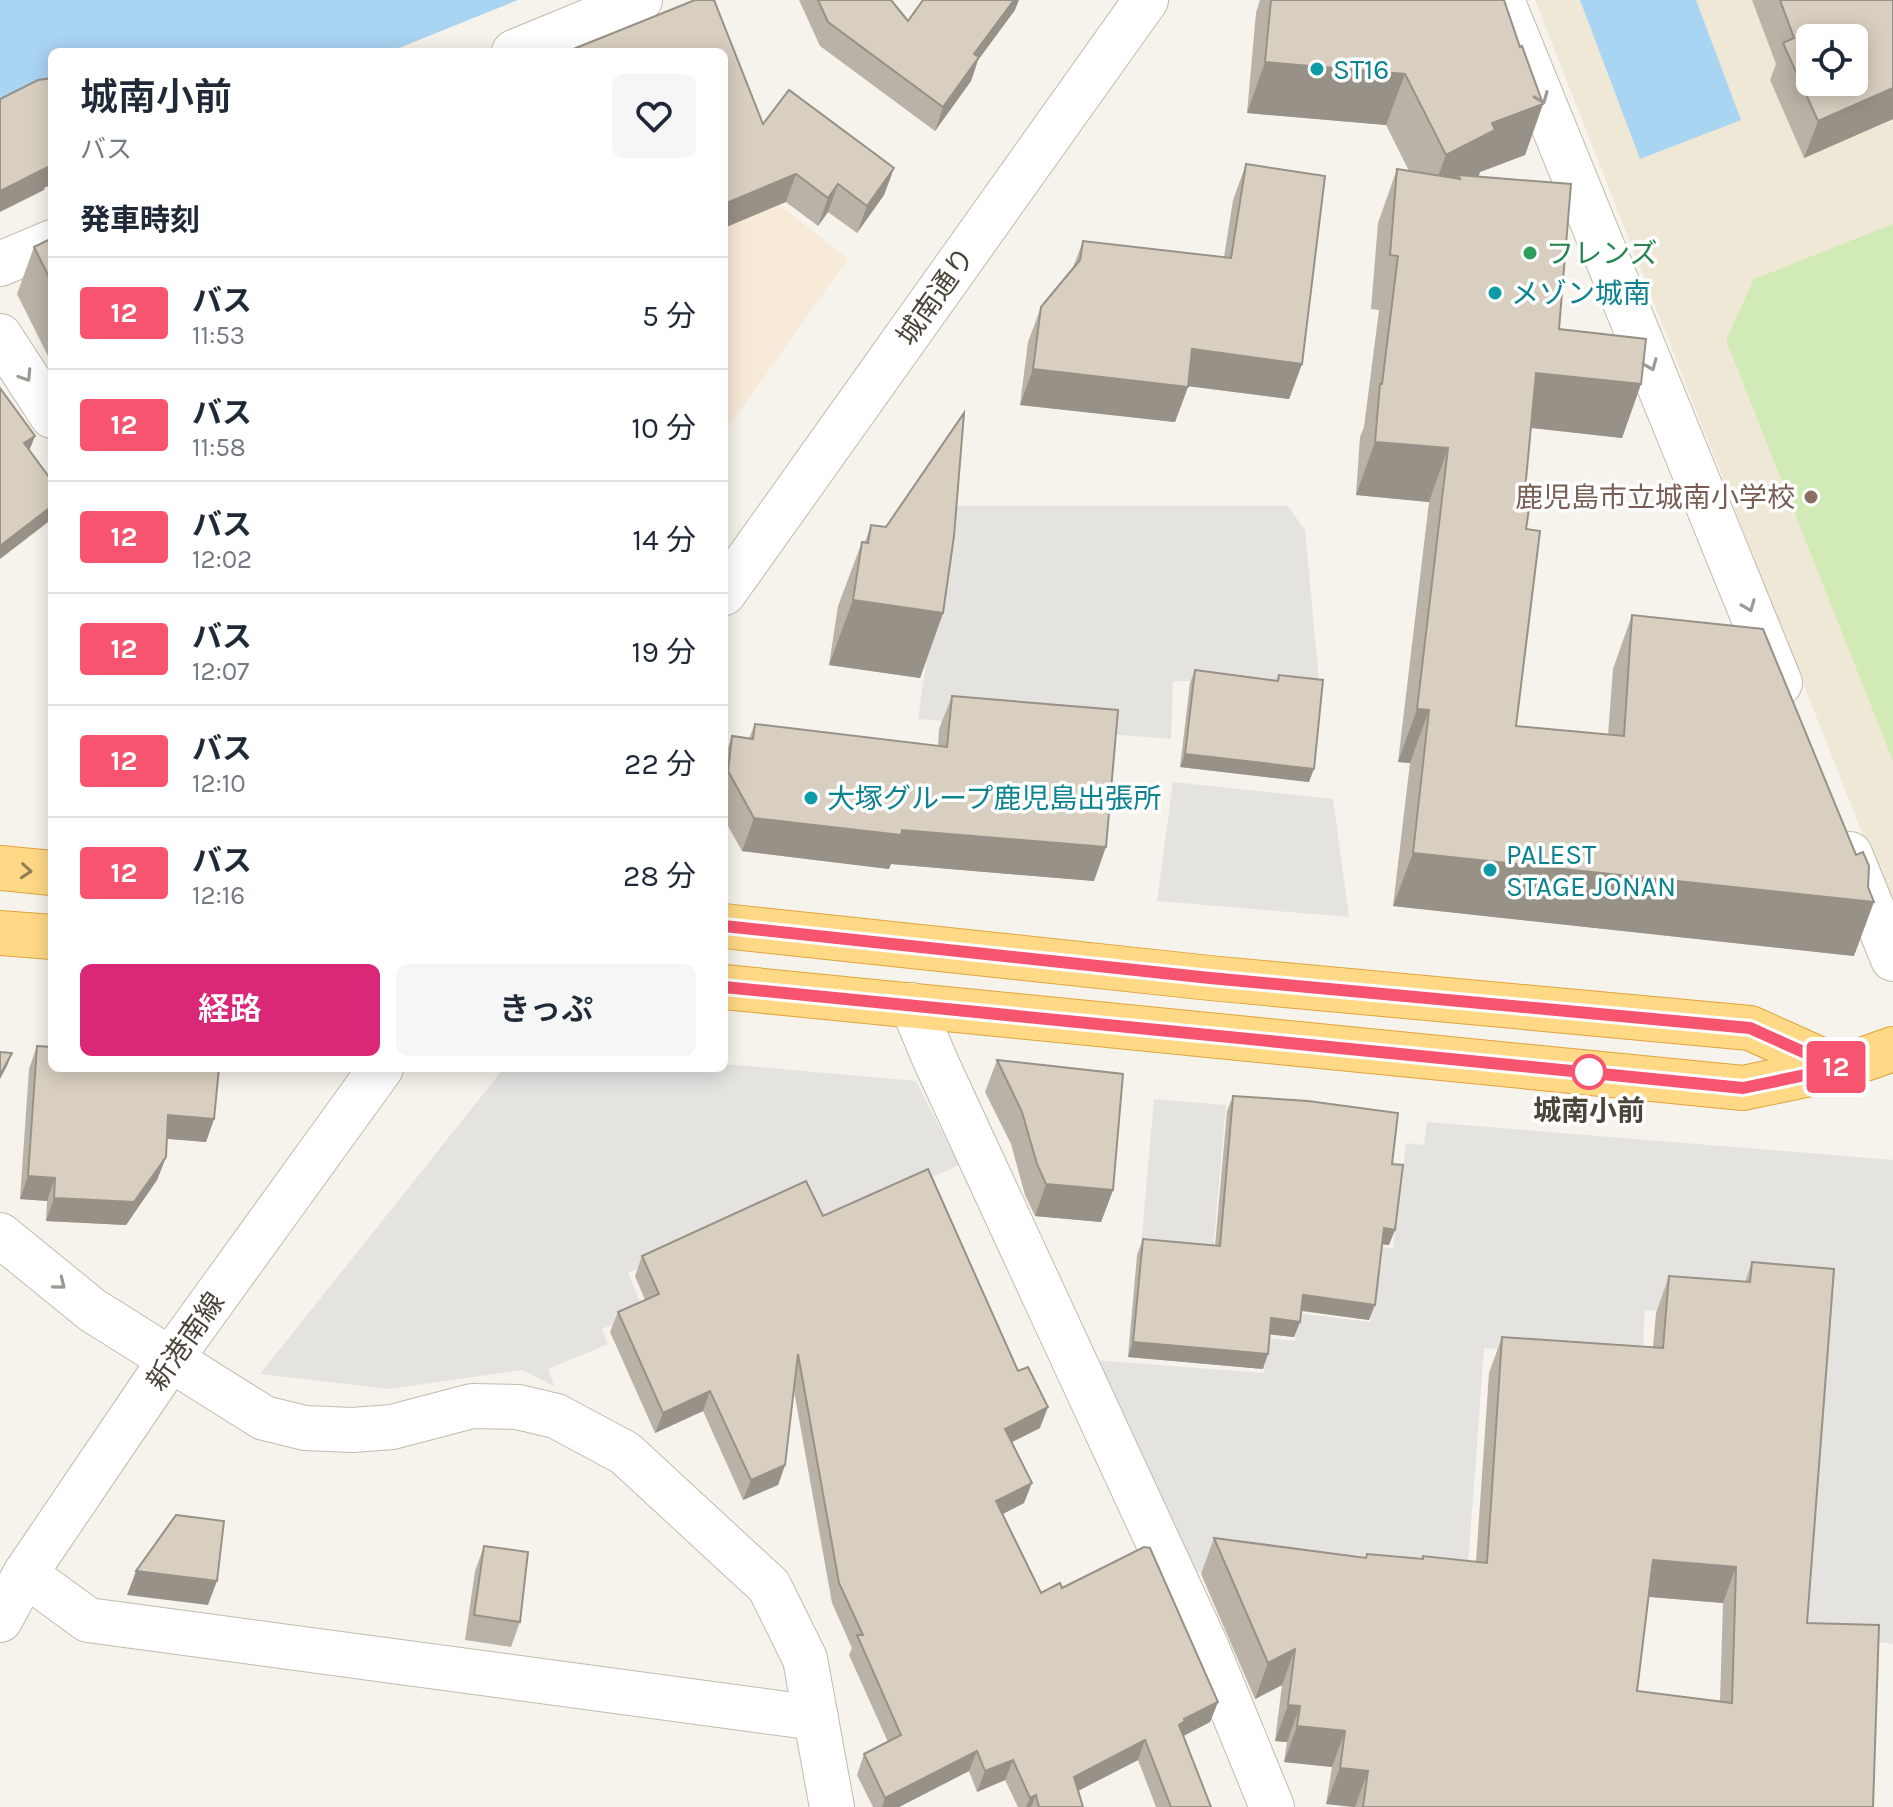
<!DOCTYPE html>
<html lang="ja">
<meta charset="utf-8">
<style>
:root{--surface:#fff;--page:#f6f6f7;--text:#1f2937;--muted:#747a83;--line:#e0e1e3;--accent:#db2777}
body{margin:0;font-family:Karla,"Noto Sans JP",sans-serif;background:var(--page);color:var(--text);height:100vh;display:flex;flex-direction:column;font-size:30px;white-space:nowrap}
*{box-sizing:border-box;margin:0}
p{font-size:26px;color:var(--muted)}
.icon{flex:none;width:44px;height:44px;fill:none;stroke:currentColor;stroke-width:2;stroke-linecap:round;stroke-linejoin:round}
.map{position:relative;flex:1;overflow:hidden}
.details{position:absolute;left:48px;top:48px;width:680px;height:1024px;display:flex;flex-direction:column;background:var(--surface);border-radius:12px;box-shadow:0 4px 20px #0003}
.details>*{flex:none}
.badge{padding:0 16px;border-radius:6px;font-size:28px;line-height:52px}
.fabs{position:absolute;left:1796px;top:24px;display:grid;gap:16px}
.fabs a{display:grid;place-items:center;width:72px;height:72px;border-radius:12px;background:var(--surface);box-shadow:0 4px 20px #0003;font-size:40px}
.map>.badge{position:absolute;translate:-50% -50%;box-shadow:0 0 0 4px #fff}
h2{padding:0 32px;font-size:30px;line-height:72px}
.round{display:grid;place-items:center;flex:none;width:84px;height:84px;border-radius:12px;background:var(--page)}
.overview{display:flex;align-items:center;justify-content:space-between;height:136px;padding:0 32px}
h1{font-size:38px;font-weight:600;line-height:60px}
.cta{display:flex;gap:16px;margin-top:auto;padding:16px 32px}
.cta a{flex:1;height:92px;border-radius:12px;background:var(--accent);color:#fff;font-size:32px;font-weight:600;line-height:92px;text-align:center}
.cta a+a{background:var(--page);color:var(--text)}
ul{padding:0;list-style:none}
li{display:flex;align-items:center;gap:24px;height:112px;padding:0 32px;border-top:2px solid var(--line)}
li div{flex:1}
li b{display:block;font-size:30px}
li em{font-style:normal}
li .badge{min-width:88px;font-weight:700;text-align:center}
.map>svg:first-child{display:block}
.commercial{fill:#f7ead8}
.education{fill:#efe8d6;fill-rule:evenodd}
.green{fill:#d2eab5}
.parking{fill:#e5e3e0}
.water{fill:#a9d4f2}
.lines{fill:none;stroke-linecap:round;stroke-linejoin:round}
.minor-casing{stroke:#c2bbae;stroke-width:46}
.tertiary-casing{stroke:#c2bbae;stroke-width:46}
.trunk-casing{stroke:#e0a43c;stroke-width:46}
.minor{stroke:#fff;stroke-width:44}
.tertiary{stroke:#fff;stroke-width:44}
.trunk{stroke:#ffd985;stroke-width:44}
.wall{fill:#bab2a6;fill-rule:evenodd}
.shaded-wall{fill:#979187}
.building{fill:#d8cfc1;stroke:#979187;stroke-width:2;fill-rule:evenodd}
.oneway{stroke:#9c9892}
.oneway2{stroke:#938057}
.line-casing{stroke:#fff;stroke-width:18}
.line{stroke:#f7546f;stroke-width:12}
.culture-dot{fill:#0f9aa8;stroke:#fff;stroke-width:3}
.leisure-dot{fill:#2e9e5b;stroke:#fff;stroke-width:3}
.education-dot{fill:#8d6e63;stroke:#fff;stroke-width:3}
.stop-dot{fill:#fff;stroke:#f7546f;stroke-width:4}
.labels{text-anchor:middle;stroke-width:7;stroke-linejoin:round;paint-order:stroke}
.culture-label{font-size:28px;fill:#0d838f;stroke:#fff;text-anchor:start}
.leisure-label{font-size:28px;fill:#27864d;stroke:#fff;text-anchor:start}
.street-label{font-size:28px;fill:#4b4439;stroke:#fff}
.education-label{font-size:28px;fill:#785e54;stroke:#fff;text-anchor:end}
.stop-label{font-size:28px;font-weight:bold;fill:#4b4439;stroke:#fff}
</style>
<div class="map">
<svg width="1893" height="1807" viewBox="0 0 1893 1807">
<rect width="100%" height="100%" fill="#f6f3ec"/>
<polygon class="commercial" points="724,56 731,166 848,259 724,433"/>
<path class="education" d="M1535,0H1893V912ZM1810,38H1854V82H1810Z"/>
<polygon class="green" points="1893,224 1893,761 1726,340 1754,279"/>
<g class="parking">
<polygon points="949,506 1288,506 1305,530 1319,681 1173,681 1171,739 918,719"/>
<polygon points="1173,782 1333,799 1349,917 1157,901"/>
<polygon points="724,1064 916,1081 959,1165 818,1229 717,1233 628,1273 644,1311 602,1329 608,1344 548,1369 554,1386 522,1370 389,1389 260,1374 504,1068 724,1068"/>
<polygon points="1154,1099 1226,1105 1213,1252 1141,1246"/>
<polygon points="1427,1122 1893,1160 1893,1644 1801,1631 1731,1317 1645,1310 1642,1358 1484,1348 1466,1593 1191,1571 1093,1360 1264,1373 1268,1338 1295,1341 1297,1313 1370,1322 1379,1247 1393,1248 1406,1143 1424,1145"/>
</g>
<g class="water">
<polygon points="0,0 518,0 389,52 52,52 52,93 0,102"/>
<polygon points="1580,0 1696,0 1741,120 1640,159"/>
</g>
<g class="lines">
<defs>
<g id="minor">
<polyline points="1502,0 1780,683"/>
<polyline points="514,52 640,0"/>
<polyline points="0,264 52,242"/>
<polyline points="0,336 52,416"/>
<polyline points="1850,854 1893,959"/>
<polyline points="912,1005 936,1062 1207,1648 1272,1807"/>
<polyline points="0,1235 92,1310 264,1418 305,1428 352,1430 392,1427 472,1406 518,1407 556,1416 625,1453 769,1586 805,1659 832,1807"/>
<polyline points="25,1574 88,1620 816,1718"/>
</g>
<g id="tertiary">
<polyline points="724,593 1146,0"/>
<polyline points="0,1620 25,1574 170,1360 381,1068"/>
</g>
<g id="trunk">
<polyline points="0,868 52,873"/>
<polyline points="724,926 1210,978 1750,1028 1839,1068"/>
<polyline points="0,933 52,937"/>
<polyline points="724,987 1743,1088 1839,1068 1893,1049"/>
</g>
</defs>
<use href="#minor" class="minor-casing"/>
<use href="#tertiary" class="tertiary-casing"/>
<use href="#trunk" class="trunk-casing"/>
<use href="#minor" class="minor"/>
<use href="#tertiary" class="tertiary"/>
<use href="#trunk" class="trunk"/>
</g>
<g class="wall">
<polygon points="799,0 891,0 908,21 1015,10 978,60 971,81 935,131 820,46"/>
<polygon points="1260,0 1504,0 1520,47 1543,104 1525,155 1480,172 1478,176 1559,329 1641,384 1622,438 1531,428 1524,501 1526,529 1516,726 1608,735 1613,669 1632,615 1854,956 1393,906 1410,763 1398,762 1429,502 1356,495 1360,437 1364,427 1379,310 1371,309 1378,223 1397,169 1409,171 1386,125 1247,113 1256,13"/>
<polygon points="1752,0 1893,0 1893,119 1804,158 1770,80 1776,64"/>
<polygon points="763,124 894,168 884,195 857,233 828,212 818,226 786,202"/>
<polygon points="1246,164 1302,364 1289,399 1188,386 1175,422 1020,405 1028,342 1041,307 1072,270 1083,241 1224,257 1233,200"/>
<polygon points="52,238 52,364 17,294 34,247"/>
<polygon points="871,525 943,613 920,678 829,665 838,606 862,542 865,542"/>
<polygon points="1195,670 1277,680 1279,675 1309,782 1180,767 1190,683"/>
<polygon points="952,696 1094,881 891,864 889,869 742,851 724,819 724,759 732,736 749,738 755,724 938,746 939,729"/>
<polygon points="37,1046 214,1119 206,1142 167,1139 166,1157 157,1180 126,1225 46,1221 47,1201 20,1199 29,1069"/>
<polygon points="997,1060 1113,1190 1101,1222 1035,1216 1025,1195 1011,1144 985,1092"/>
<polygon points="1233,1096 1392,1164 1389,1245 1382,1244 1369,1320 1301,1311 1300,1322 1294,1337 1270,1334 1263,1369 1128,1357 1137,1255 1143,1239 1215,1246 1227,1111"/>
<polygon points="823,1216 1040,1428 1012,1442 1024,1503 1003,1514 1041,1593 1062,1588 1218,1702 1210,1722 1184,1736 1211,1807 1156,1807 1138,1760 1078,1791 1083,1807 1018,1807 1005,1780 977,1792 969,1771 899,1807 873,1807 857,1775 864,1754 888,1742 849,1655 852,1648 832,1603 794,1391 785,1465 778,1485 743,1500 703,1411 655,1433 610,1332 618,1312 645,1300 635,1276 642,1256"/>
<path d="M1752,1262L1807,1623L1873,1807H1352L1326,1804L1332,1767L1284,1762L1287,1742L1275,1741L1282,1685L1255,1699L1201,1574L1214,1538L1365,1558L1367,1554L1422,1559L1423,1556L1476,1562L1489,1373L1502,1337L1653,1347L1656,1313L1669,1276L1745,1282ZM1649,1597L1723,1603L1720,1701L1637,1691Z"/>
<polygon points="484,1546 520,1622 511,1647 465,1640 475,1571"/>
</g>
<g class="shaded-wall">
<polygon points="1014,0 1019,0 1015,10 978,60 971,81 935,131 943,107 974,54"/>
<polygon points="1265,62 1405,74 1386,125 1247,113"/>
<polygon points="1893,88 1893,119 1804,158 1818,121"/>
<polygon points="1543,104 1525,155 1480,172 1477,181 1460,179 1458,175 1451,194 1427,206 1446,155 1492,123"/>
<polygon points="52,162 52,186 45,187 44,190 0,212 0,191"/>
<polygon points="894,168 884,195 857,233 867,206"/>
<polygon points="796,174 786,202 724,228 724,204"/>
<polygon points="838,184 828,212 818,226 828,198"/>
<polygon points="1192,349 1302,364 1289,399 1179,385"/>
<polygon points="1033,369 1188,387 1175,422 1020,405"/>
<polygon points="1536,373 1641,384 1622,438 1516,426"/>
<polygon points="35,436 28,454 24,443"/>
<polygon points="1375,442 1448,448 1429,502 1356,495"/>
<polygon points="52,506 52,519 0,559 0,546"/>
<polygon points="853,600 943,613 920,678 829,665"/>
<polygon points="1417,709 1429,710 1410,763 1398,762"/>
<polygon points="1185,754 1314,769 1309,782 1180,767"/>
<polygon points="754,818 1106,847 1094,881 891,864 889,869 742,851"/>
<polygon points="1413,853 1874,902 1854,956 1393,906"/>
<polygon points="12,1053 7,1066 0,1079 0,1075"/>
<polygon points="168,1115 214,1119 206,1142 160,1138"/>
<polygon points="166,1157 157,1180 126,1225 46,1221 54,1198"/>
<polygon points="28,1176 55,1178 47,1201 20,1199"/>
<polygon points="1046,1184 1113,1190 1101,1222 1035,1216"/>
<polygon points="1384,1228 1395,1230 1389,1245 1379,1244"/>
<polygon points="1303,1295 1375,1305 1369,1320 1297,1310"/>
<polygon points="1271,1318 1300,1322 1294,1337 1266,1334"/>
<polygon points="1133,1342 1268,1354 1263,1369 1128,1357"/>
<polygon points="710,1391 703,1411 655,1433 663,1413"/>
<polygon points="1048,1407 1040,1428 998,1449 1005,1429"/>
<polygon points="785,1465 778,1485 743,1500 751,1480"/>
<polygon points="1032,1483 1024,1503 989,1521 996,1501"/>
<polygon points="1653,1560 1736,1567 1723,1603 1640,1596"/>
<polygon points="136,1571 217,1581 208,1605 127,1595"/>
<polygon points="1295,1649 1282,1685 1255,1699 1268,1663"/>
<polygon points="1218,1702 1210,1722 1179,1738 1179,1725 1184,1719"/>
<polygon points="1288,1705 1300,1706 1287,1742 1275,1741"/>
<polygon points="1297,1726 1345,1731 1332,1767 1284,1762"/>
<polygon points="1145,1740 1138,1760 1066,1797 1074,1777"/>
<polygon points="977,1751 969,1771 899,1807 882,1807 885,1798"/>
<polygon points="1013,1760 1005,1780 977,1792 985,1771"/>
<polygon points="1340,1768 1368,1771 1355,1807 1326,1804"/>
<polygon points="1036,1795 1031,1807 1026,1807 1030,1798"/>
</g>
<g class="building">
<polygon points="695,0 714,0 763,124 789,90 894,168 867,206 838,184 828,198 796,174 724,204 724,52 566,52"/>
<polygon points="818,0 891,0 908,21 923,0 1014,0 974,54 979,57 943,107 828,22"/>
<polygon points="1271,0 1504,0 1520,47 1522,46 1543,104 1492,123 1495,130 1446,155 1405,74 1265,62"/>
<path d="M1780,0H1893V88L1818,121L1783,43L1794,38ZM1810,38H1854V82H1810Z"/>
<polygon points="52,78 52,165 0,191 0,99 38,80"/>
<polygon points="1246,164 1325,176 1302,364 1192,349 1188,387 1033,369 1041,307 1080,260 1083,241 1231,258"/>
<polygon points="1397,169 1460,179 1458,175 1571,184 1559,329 1646,339 1641,384 1536,373 1524,501 1530,502 1526,529 1540,531 1516,726 1624,736 1632,615 1763,629 1856,855 1863,852 1869,866 1868,887 1874,902 1413,853 1429,710 1417,709 1448,448 1375,442 1380,384 1382,384 1398,256 1390,255"/>
<polygon points="52,238 52,283 34,247"/>
<polygon points="0,388 35,436 24,443 52,481 52,506 0,546"/>
<polygon points="964,413 954,536 943,613 853,600 862,542 868,543 871,525 886,527"/>
<polygon points="1195,670 1278,681 1279,675 1323,680 1314,769 1185,754"/>
<polygon points="952,696 1118,710 1106,847 902,830 901,835 754,818 728,771 732,736 753,739 755,724 947,747"/>
<polygon points="37,1046 52,1047 52,1068 219,1068 214,1119 168,1115 166,1157 134,1202 54,1198 55,1178 28,1176"/>
<polygon points="0,1052 12,1053 0,1075"/>
<polygon points="997,1060 1123,1074 1113,1190 1046,1184 1037,1164 1022,1112"/>
<polygon points="1233,1096 1308,1101 1398,1113 1392,1164 1403,1165 1395,1230 1384,1228 1375,1305 1303,1295 1300,1322 1271,1318 1268,1354 1133,1342 1143,1239 1220,1246"/>
<polygon points="928,1169 1018,1371 1028,1367 1048,1407 1005,1429 1032,1483 996,1501 1041,1593 1060,1583 1062,1588 1144,1547 1150,1548 1218,1702 1184,1719 1185,1721 1179,1725 1211,1807 1171,1807 1145,1740 1074,1777 1083,1807 1039,1807 1036,1795 1030,1798 1013,1760 985,1771 977,1751 885,1798 864,1754 901,1735 857,1635 863,1635 839,1583 798,1354 785,1465 751,1480 710,1391 663,1413 618,1312 659,1294 642,1256 806,1181 823,1216"/>
<path d="M1752,1262L1834,1269L1807,1623L1879,1625L1873,1807H1363L1368,1771L1340,1768L1345,1731L1297,1726L1300,1706L1288,1705L1295,1649L1268,1663L1214,1538L1366,1558L1367,1554L1423,1559V1556L1487,1563L1502,1337L1663,1348L1669,1276L1750,1282ZM1653,1560L1736,1567L1732,1703L1637,1691Z"/>
<polygon points="176,1515 224,1521 217,1581 136,1571"/>
<polygon points="484,1546 528,1552 520,1622 474,1615"/>
</g>
<defs><path id="oneway-chevron" d="M-2-3.5L2.5 0L-2 3.5" fill="none" stroke-width="1.6" stroke-linecap="round" stroke-linejoin="round" transform="scale(2)"/></defs>
<g class="oneway">
<use href="#oneway-chevron" transform="translate(1542 98) rotate(68)"/>
<use href="#oneway-chevron" transform="translate(1651 365) rotate(68)"/>
<use href="#oneway-chevron" transform="translate(26 376) rotate(57)"/>
<use href="#oneway-chevron" transform="translate(1749 606) rotate(68)"/>
<use href="#oneway-chevron" transform="translate(60 1284) rotate(39)"/>
</g>
<use class="oneway2" href="#oneway-chevron" transform="translate(26 871) rotate(5)"/>
<g class="lines">
<defs>
<polyline id="line" points="724,926 1210,978 1750,1028 1839,1068 1743,1088 724,987"/>
</defs>
<use href="#line" class="line-casing"/>
<use href="#line" class="line"/>
</g>
<g class="culture-dot">
<circle cx="1317" cy="69" r="8"/>
<circle cx="1495" cy="293" r="8"/>
<circle cx="811" cy="798" r="8"/>
<circle cx="1490" cy="870" r="8"/>
</g>
<circle class="leisure-dot" cx="1530" cy="253" r="8"/>
<circle class="education-dot" cx="1811" cy="497" r="8"/>
<circle class="stop-dot" cx="1589" cy="1072" r="16"/>
<g class="labels">
<g class="culture-label">
<text x="1333" y="79">ST16</text>
<text x="1511" y="303">メゾン城南</text>
<text x="827" y="808">大塚グループ鹿児島出張所</text>
<text x="1506" y="864">PALEST<tspan x="1506" dy="32">STAGE JONAN</tspan></text>
</g>
<g class="leisure-label">
<text x="1546" y="263">フレンズ</text>
</g>
<g class="street-label">
<text transform="translate(935 296) rotate(-55)" y="10">城南通り</text>
<text transform="translate(185 1341) rotate(-55)" y="10">新港南線</text>
</g>
<g class="education-label">
<text x="1795" y="507">鹿児島市立城南小学校</text>
</g>
<g class="stop-label">
<text x="1589" y="1120">城南小前</text>
</g>
</g>
</svg>
<div class="fabs">
<a><svg class="icon" aria-label="locate" viewBox="0 0 24 24"><circle cx="12" cy="12" r="6"/><path d="M12 2v4M12 18v4M2 12h4M18 12h4"/></svg></a>
</div>
<b class="badge" style="left:1836px;top:1067px;background:#f7546f;color:#fff">12</b>
<section class="details">
<div class="overview"><div><h1>城南小前</h1><p>バス</p></div><a class="round"><svg class="icon" aria-label="heart" viewBox="0 0 24 24"><path d="M12 20l-8-8c-3-5 5-10 8-4 3-6 11-1 8 4z"/></svg></a></div>
<h2>発車時刻</h2>
<ul>
<li><span class="badge" style="background:#f7546f;color:#fff">12</span><div><b>バス</b><p>11:53</p></div><em>5 分</em></li>
<li><span class="badge" style="background:#f7546f;color:#fff">12</span><div><b>バス</b><p>11:58</p></div><em>10 分</em></li>
<li><span class="badge" style="background:#f7546f;color:#fff">12</span><div><b>バス</b><p>12:02</p></div><em>14 分</em></li>
<li><span class="badge" style="background:#f7546f;color:#fff">12</span><div><b>バス</b><p>12:07</p></div><em>19 分</em></li>
<li><span class="badge" style="background:#f7546f;color:#fff">12</span><div><b>バス</b><p>12:10</p></div><em>22 分</em></li>
<li><span class="badge" style="background:#f7546f;color:#fff">12</span><div><b>バス</b><p>12:16</p></div><em>28 分</em></li>
</ul>
<div class="cta"><a>経路</a><a>きっぷ</a></div>
</section>
</div>
